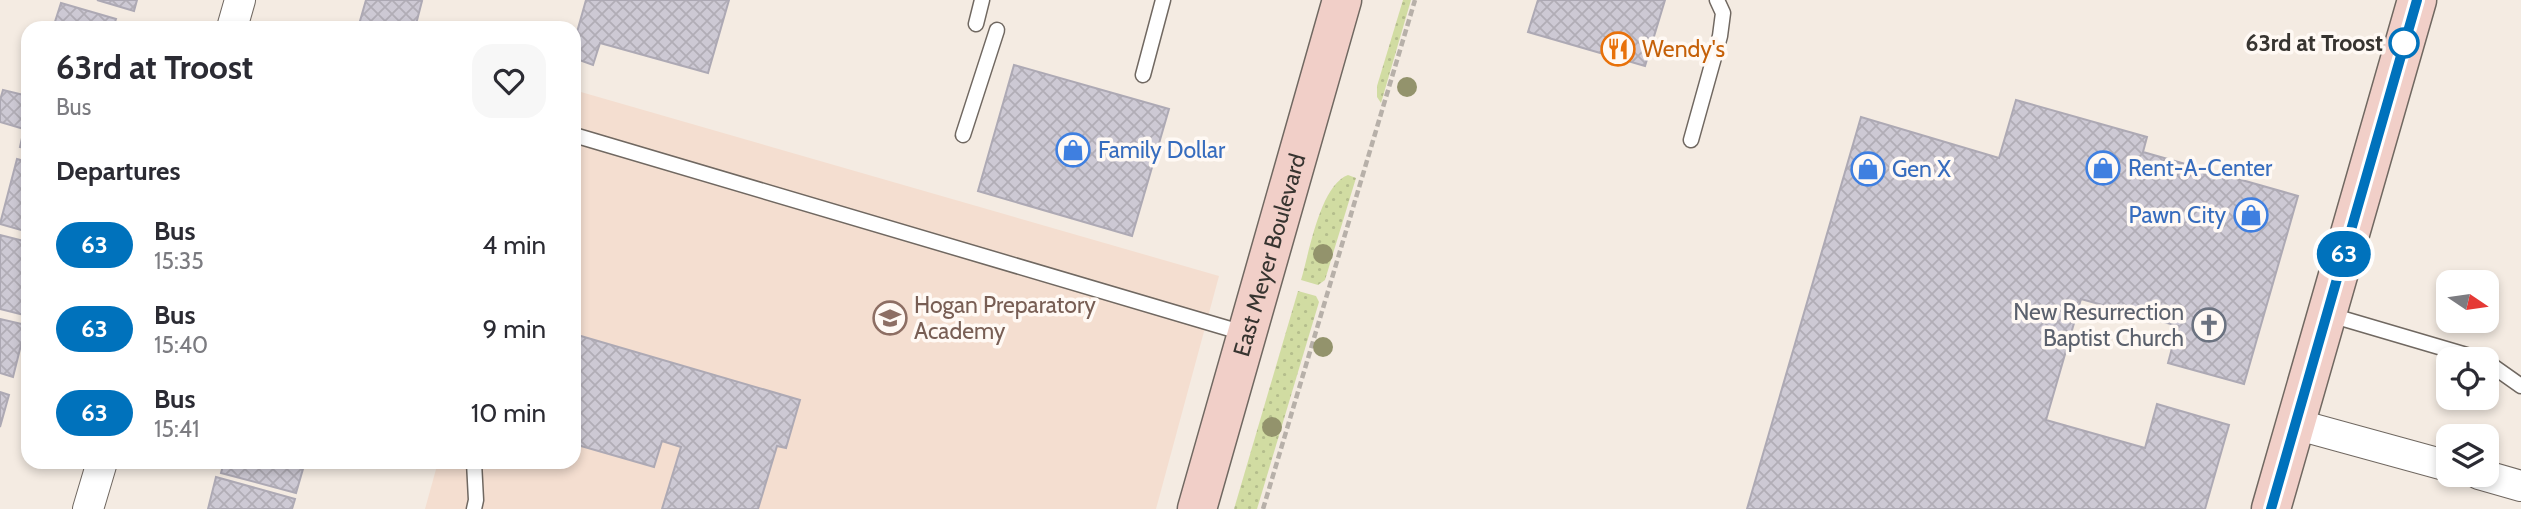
<!DOCTYPE html>
<style>
:root{--surface:#fff;--page:#f7f7f7;--text:#2b2b33;--muted:#7c7c81}
body{margin:0;font-family:Cabin,sans-serif;background:var(--page);color:var(--text);height:100vh;display:flex;flex-direction:column;font-size:26px;white-space:nowrap}
*{box-sizing:border-box;margin:0}
p{font-size:23px;color:var(--muted)}
.icon{flex:none;width:38px;height:38px;fill:none;stroke:currentColor;stroke-width:2;stroke-linecap:round;stroke-linejoin:round}
.map{position:relative;flex:1;overflow:hidden}
.drawer{position:absolute;left:21px;top:21px;width:560px;height:448px;display:flex;flex-direction:column;background:var(--surface);border-radius:21px;box-shadow:0 4px 10px #0003}
.drawer>*{flex:none}
.badge{padding:0 14px;border-radius:23px;font-size:24px;line-height:46px}
.needle{width:46px;rotate:103deg}
.tools{position:absolute;left:2436px;top:270px;display:grid;gap:14px}
.tools a{display:grid;place-items:center;width:63px;height:63px;border-radius:14px;background:var(--surface);box-shadow:0 4px 10px #0003;font-size:35px}
.map>.badge{position:absolute;translate:-50% -50%;box-shadow:0 0 0 4px #fff}
h2{padding:0 35px;font-size:26px;line-height:63px}
.round{display:grid;place-items:center;flex:none;width:74px;height:74px;border-radius:21px;background:var(--page)}
.head{display:flex;align-items:center;justify-content:space-between;height:119px;padding:0 35px}
h1{font-size:33px;font-weight:700;line-height:52px}
ul{padding:0;list-style:none}
li{display:flex;align-items:center;gap:21px;height:84px;padding:0 35px}
li div{flex:1}
li b{display:block;font-size:26px}
li em{font-style:normal}
li .badge{min-width:77px;font-weight:700;text-align:center}
.map>svg:first-child{display:block}
.education{fill:#f4ded0}
.grass{fill:url(#grass-dots)}
.building{fill:url(#building-cross-hatch);stroke:#ada9b4;stroke-width:2}
.lines{fill:none;stroke-linecap:round;stroke-linejoin:round}
.service-casing{stroke:#706861;stroke-width:17}
.minor-casing{stroke:#706861;stroke-width:32}
.secondary-casing{stroke:#706861;stroke-width:41}
.path{stroke:#b7b0a9;stroke-width:4.5;stroke-dasharray:7 3.5;stroke-linecap:butt}
.service{stroke:#fff;stroke-width:14}
.minor{stroke:#fff;stroke-width:30}
.secondary{stroke:#f1cfc8;stroke-width:38}
.tree{fill:#93936c}
.line-casing{stroke:#fff;stroke-width:16}
.line{stroke:#0072bc;stroke-width:10}
.stop-dot{fill:#fff;stroke:#0072bc;stroke-width:3.5}
.labels{text-anchor:middle;stroke-width:7;stroke-linejoin:round;paint-order:stroke}
.stop-label{font-size:23px;font-weight:bold;fill:#373430;stroke:#fff9f4;text-anchor:end}
.food-label{font-size:23px;fill:#c56008;stroke:#fff9f4;text-anchor:start}
.shop-label{font-size:23px;fill:#366cbe;stroke:#fff9f4;text-anchor:start}
.street-label{font-size:23px;fill:#373430;stroke:#fff9f4}
.education-label{font-size:23px;fill:#785e54;stroke:#fff9f4;text-anchor:start}
.worship-label{font-size:23px;fill:#5b616d;stroke:#fff9f4;text-anchor:end}
</style>
<div class="map">
<svg width="2521" height="509" viewBox="0 0 2521 509">
<defs>
<pattern id="grass-dots" width="8" height="8" patternUnits="userSpaceOnUse" patternTransform="scale(1.75)"><rect width="8" height="8" fill="#d1dca2"/><path d="M2 2h.1M6 6h.1" fill="none" stroke="#b4bd8c" stroke-width="1.8" stroke-linecap="round"/></pattern>
<pattern id="building-cross-hatch" width="8" height="8" patternUnits="userSpaceOnUse" patternTransform="scale(1.75)"><rect width="8" height="8" fill="#cdc9d4"/><path d="M0 0l8 8M0 8l8-8" fill="none" stroke="#b1adb6"/></pattern>
</defs>
<rect width="100%" height="100%" fill="#f4ebe2"/>
<polygon class="education" points="574,90 1219,276 1156,509 425,509 438,462 574,462"/>
<g class="grass">
<polygon points="1403,0 1411,0 1381,103 1377,97 1377,86"/>
<path d="M1348,175L1356,178L1325,280L1318,285L1301,280C1309,254 1320,185 1348,175Z"/>
<polygon points="1298,291 1316,296 1319,302 1257,509 1234,509"/>
</g>
<g class="building">
<polygon points="97,0 137,0 134,11"/>
<polygon points="366,0 418,0 422,1 415,28 358,28"/>
<polygon points="586,0 729,0 708,73 600,43 593,65 574,58 574,43"/>
<polygon points="1538,0 1665,0 1645,66 1528,32"/>
<polygon points="61,3 116,19 113,28 53,28"/>
<polygon points="1014,65 1169,109 1132,236 978,191"/>
<polygon points="3,90 28,96 28,149 20,147 24,129 0,122 0,100"/>
<polygon points="2016,100 2147,137 2143,152 2298,196 2244,384 2168,363 2178,326 2081,299 2046,420 2145,448 2157,404 2229,425 2205,509 1747,509 1861,117 1999,158"/>
<polygon points="17,159 28,162 28,232 0,224"/>
<polygon points="0,235 28,242 28,316 0,309"/>
<polygon points="0,319 26,325 13,377 0,373"/>
<polygon points="574,334 800,400 786,448 777,446 758,509 662,509 681,447 662,441 654,467 574,444"/>
<polygon points="0,392 9,395 0,427"/>
<polygon points="224,462 305,462 296,493 221,473"/>
<polygon points="216,477 295,499 292,509 208,509"/>
</g>
<g class="lines">
<defs>
<g id="service">
<polyline points="976,24 982,0"/>
<polyline points="1143,75 1163,0"/>
<polyline points="574,135 1247,334"/>
<polyline points="963,135 997,30"/>
<polyline points="1691,140 1720,36 1723,13 1717,0"/>
<polyline points="2327,314 2480,359"/>
<polyline points="2487,362 2521,386"/>
<polyline points="474,462 476,500 474,509"/>
</g>
<g id="minor">
<polyline points="232,28 240,0"/>
<polyline points="2295,424 2448,466"/>
<polyline points="2479,474 2521,486"/>
<polyline points="88,509 102,462"/>
</g>
<g id="secondary">
<path id="s1" d="M1197,509L1342,0"/>
<polyline points="2271,509 2417,0"/>
</g>
</defs>
<use href="#service" class="service-casing"/>
<use href="#minor" class="minor-casing"/>
<use href="#secondary" class="secondary-casing"/>
<polyline class="path" points="1263,509 1415,0"/>
<use href="#service" class="service"/>
<use href="#minor" class="minor"/>
<use href="#secondary" class="secondary"/>
</g>
<g class="tree">
<circle cx="1407" cy="87" r="10"/>
<circle cx="1323" cy="254" r="10"/>
<circle cx="1323" cy="347" r="10"/>
<circle cx="1272" cy="427" r="10"/>
</g>
<g class="lines">
<defs>
<polyline id="line" points="2271,509 2417,0"/>
</defs>
<use href="#line" class="line-casing"/>
<use href="#line" class="line"/>
</g>
<defs>
<symbol id="restaurant-ring" viewBox="-11 -11 22 22"><circle r="9.5" fill="#fff9f4" stroke="#e8710a" stroke-width="1.5"/><path d="M-5-6h1v4h1v-4h1v4h1v-4h1v5L-1.5 .5V6h-2V.5L-5-1ZM5-6V6H3V1.5H1.5Q1.5-4 5-6Z" fill="#e8710a"/></symbol>
<symbol id="shop-ring" viewBox="-11 -11 22 22"><circle r="9.5" fill="#fff9f4" stroke="#3f7fe0" stroke-width="1.5"/><path d="M-5-2.5h2.3a2.7 3.5 0 0 1 5.4 0H5L5.5 6h-11ZM-1.5-2.5h3a1.5 2.3 0 0 0-3 0Z" fill="#3f7fe0"/></symbol>
<symbol id="school-ring" viewBox="-11 -11 22 22"><circle r="9.5" fill="#fff9f4" stroke="#8d6e63" stroke-width="1.5"/><path d="M0-5L7-2L0 1L-7-2ZM-4 1L0 2.5L4 1V4Q0 6-4 4Z" fill="#8d6e63"/></symbol>
<symbol id="church-ring" viewBox="-11 -11 22 22"><circle r="9.5" fill="#fff9f4" stroke="#6b7280" stroke-width="1.5"/><path d="M-1.2-6h2.4v3.5h3.3v2.4h-3.3V6h-2.4V-.1h-3.3v-2.4h3.3Z" fill="#6b7280"/></symbol>
</defs>
<g fill-rule="evenodd">
<use href="#restaurant-ring" x="1599" y="30" width="38" height="38"/>
<use href="#shop-ring" x="1054" y="131" width="38" height="38"/>
<use href="#shop-ring" x="2084" y="149" width="38" height="38"/>
<use href="#shop-ring" x="1849" y="150" width="38" height="38"/>
<use href="#shop-ring" x="2232" y="196" width="38" height="38"/>
<use href="#school-ring" x="871" y="299" width="38" height="38"/>
<use href="#church-ring" x="2190" y="306" width="38" height="38"/>
</g>
<circle class="stop-dot" cx="2404" cy="43" r="14"/>
<g class="labels">
<g class="stop-label">
<text x="2383" y="51">63rd at Troost</text>
</g>
<g class="food-label">
<text x="1642" y="57">Wendy's</text>
</g>
<g class="shop-label">
<text x="1098" y="158">Family Dollar</text>
<text x="2128" y="176">Rent-A-Center</text>
<text x="1892" y="177">Gen X</text>
<text x="2226" y="223" text-anchor="end">Pawn City</text>
</g>
<g class="street-label">
<text dy="8" stroke="none"><textPath href="#s1" startOffset="264">East Meyer Boulevard</textPath></text>
</g>
<g class="education-label">
<text x="914" y="313">Hogan Preparatory<tspan x="914" dy="26">Academy</tspan></text>
</g>
<g class="worship-label">
<text x="2184" y="320">New Resurrection<tspan x="2184" dy="26">Baptist Church</tspan></text>
</g>
</g>
</svg>
<div class="tools">
<a><svg class="needle" viewBox="-14 -14 28 28"><path d="M0-13l5 13h-10z" fill="#e53935"/><path d="M0 13l5-13h-10z" fill="#7c7c81"/></svg></a>
<a><svg class="icon" aria-label="locate" viewBox="0 0 24 24"><circle cx="12" cy="12" r="6"/><path d="M12 2v4M12 18v4M2 12h4M18 12h4"/></svg></a>
<a><svg class="icon" aria-label="layers" viewBox="0 0 24 24"><path d="M12 4l9 5-9 5-9-5zM3 14l9 5 9-5"/></svg></a>
</div>
<b class="badge" style="left:2344px;top:254px;background:#0072bc;color:#fff">63</b>
<section class="drawer">
<div class="head"><div><h1>63rd at Troost</h1><p>Bus</p></div><a class="round"><svg class="icon" aria-label="heart" viewBox="0 0 24 24"><path d="M12 20l-8-8c-3-5 5-10 8-4 3-6 11-1 8 4z"/></svg></a></div>
<h2>Departures</h2>
<ul>
<li><span class="badge" style="background:#0072bc;color:#fff">63</span><div><b>Bus</b><p>15:35</p></div><em>4 min</em></li>
<li><span class="badge" style="background:#0072bc;color:#fff">63</span><div><b>Bus</b><p>15:40</p></div><em>9 min</em></li>
<li><span class="badge" style="background:#0072bc;color:#fff">63</span><div><b>Bus</b><p>15:41</p></div><em>10 min</em></li>
</ul>
</section>
</div>
